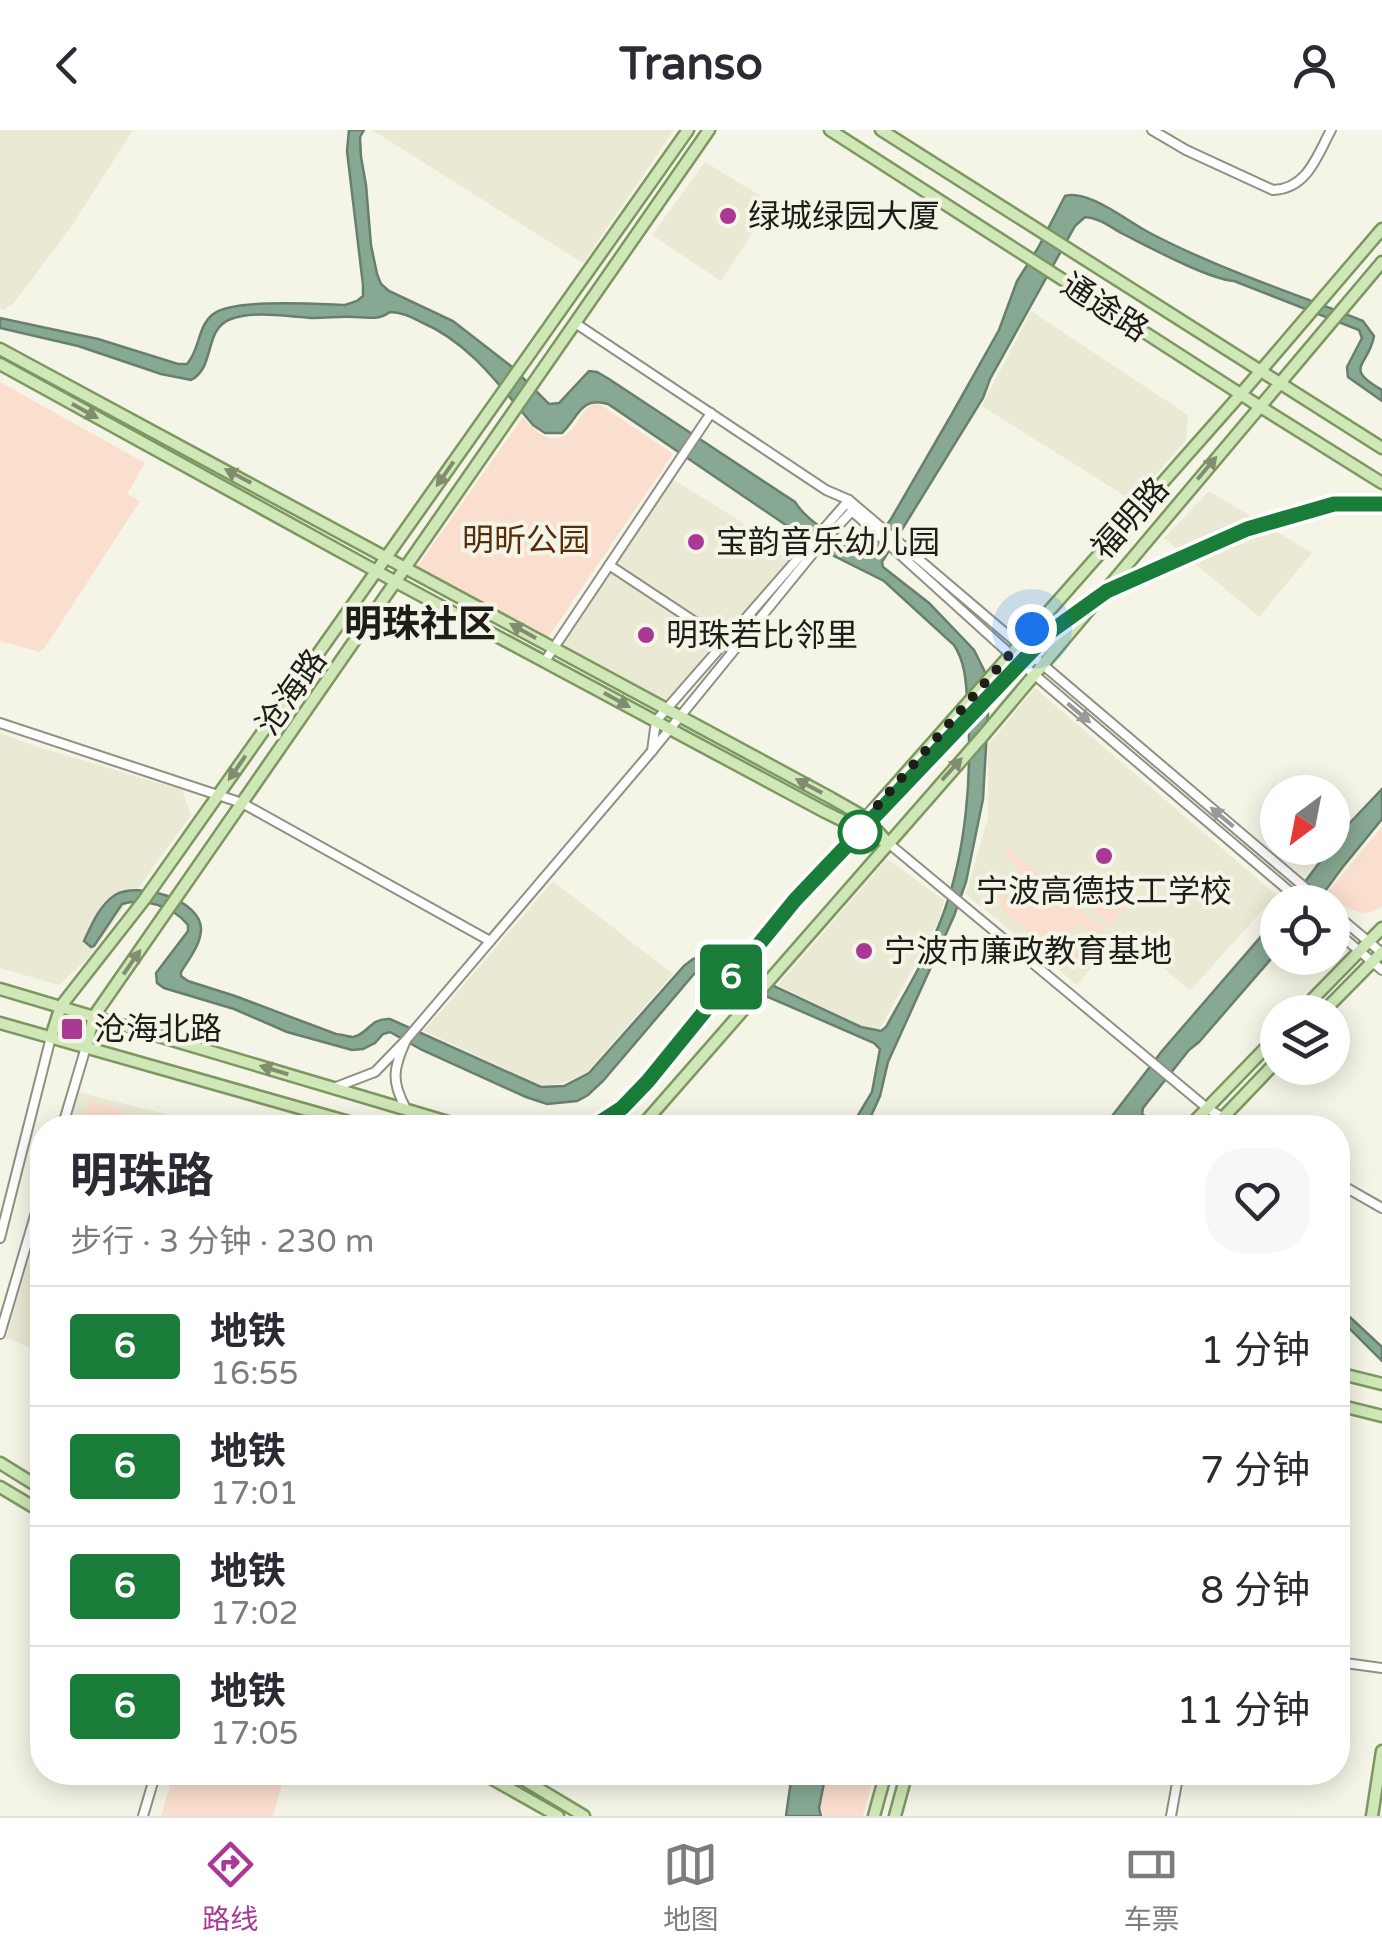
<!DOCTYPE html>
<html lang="zh">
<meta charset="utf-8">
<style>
:root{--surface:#fff;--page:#f7f7f7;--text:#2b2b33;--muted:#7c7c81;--line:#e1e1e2;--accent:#a93995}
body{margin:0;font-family:"Varela Round","Noto Sans SC",sans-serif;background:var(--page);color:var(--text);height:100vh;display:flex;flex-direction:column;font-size:38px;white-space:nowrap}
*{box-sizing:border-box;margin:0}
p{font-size:32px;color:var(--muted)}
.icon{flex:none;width:55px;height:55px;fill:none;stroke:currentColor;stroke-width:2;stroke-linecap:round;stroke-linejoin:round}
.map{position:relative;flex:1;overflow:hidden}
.sheet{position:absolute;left:30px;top:985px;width:1320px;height:670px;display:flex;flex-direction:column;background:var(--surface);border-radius:40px;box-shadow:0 5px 25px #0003}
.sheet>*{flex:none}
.badge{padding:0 20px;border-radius:8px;font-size:35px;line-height:65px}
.needle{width:65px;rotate:212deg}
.tools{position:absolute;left:1260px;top:645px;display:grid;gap:20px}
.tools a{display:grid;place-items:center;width:90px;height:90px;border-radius:50%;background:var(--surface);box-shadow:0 5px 25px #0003;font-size:50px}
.you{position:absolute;width:50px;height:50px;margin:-25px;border:8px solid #fff;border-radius:50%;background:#1a73e8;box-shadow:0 0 0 15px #1a73e833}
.map>.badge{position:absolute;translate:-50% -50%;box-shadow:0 0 0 5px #fff}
.round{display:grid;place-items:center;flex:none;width:105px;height:105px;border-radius:40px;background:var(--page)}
.summary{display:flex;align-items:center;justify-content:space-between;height:170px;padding:0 40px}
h1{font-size:48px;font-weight:700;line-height:75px}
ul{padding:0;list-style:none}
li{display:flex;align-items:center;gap:30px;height:120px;padding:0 40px;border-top:2px solid var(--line)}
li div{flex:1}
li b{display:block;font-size:38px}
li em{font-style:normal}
li .badge{min-width:110px;font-weight:700;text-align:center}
header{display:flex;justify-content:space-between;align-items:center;height:130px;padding:0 40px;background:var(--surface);font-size:45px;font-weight:700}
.tab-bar{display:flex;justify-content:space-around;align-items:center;height:140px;border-top:2px solid var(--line);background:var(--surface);font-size:28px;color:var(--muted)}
.tab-bar a{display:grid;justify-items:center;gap:5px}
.tab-bar .active{color:var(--accent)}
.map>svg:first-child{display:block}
.built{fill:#eae9d4}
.green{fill:#fbdfce;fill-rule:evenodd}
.water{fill:#87a993;stroke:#687f6e;stroke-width:2.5}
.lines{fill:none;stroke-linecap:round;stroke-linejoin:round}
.minor-casing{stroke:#919083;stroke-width:12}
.major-casing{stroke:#7d9761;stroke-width:15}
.minor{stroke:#fff;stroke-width:8}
.major{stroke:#d0e8b8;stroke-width:10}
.oneway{fill:#808d70}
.oneway2{fill:#9a9997}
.line-casing{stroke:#fff;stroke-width:22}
.line{stroke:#197c39;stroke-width:15}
.walk{stroke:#1e1d18;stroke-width:10;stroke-dasharray:0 18}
.poi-dot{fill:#a93995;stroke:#f5f5e7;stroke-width:4}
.stop-dot{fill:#fff;stroke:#197c39;stroke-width:5}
.labels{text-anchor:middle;stroke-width:8;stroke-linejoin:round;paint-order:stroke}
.poi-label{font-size:32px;fill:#1e1d18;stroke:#f5f5e7;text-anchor:start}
.street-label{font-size:32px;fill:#1e1d18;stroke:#f5f5e7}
.park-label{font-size:32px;fill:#582c09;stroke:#f5f5e7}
.quarter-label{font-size:38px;font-weight:bold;fill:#1e1d18;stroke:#f5f5e7}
</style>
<header><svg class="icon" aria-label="back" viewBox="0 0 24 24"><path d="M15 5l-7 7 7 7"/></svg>Transo<svg class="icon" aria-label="person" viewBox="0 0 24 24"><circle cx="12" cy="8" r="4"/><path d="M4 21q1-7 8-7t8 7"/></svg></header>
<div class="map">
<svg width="1382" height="1686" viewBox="0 0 1382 1686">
<rect width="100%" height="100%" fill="#f5f5e7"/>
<g class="built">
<polygon points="0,0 133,0 69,100 13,174 3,180 0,178"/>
<polygon points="372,0 674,0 583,133"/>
<polygon points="705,32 772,73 721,151 652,105"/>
<polygon points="1031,181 1188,285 1186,310 1133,371 982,276"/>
<polygon points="671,348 740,391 790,432 725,510 612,434"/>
<polygon points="1209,361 1312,423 1259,487 1164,408"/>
<polygon points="609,439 721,512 666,574 557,517"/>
<polygon points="1035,558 1276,765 1190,861 1122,802 1077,855 966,764 988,688 988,615"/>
<polygon points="0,603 35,616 182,660 191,685 88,828 59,855 0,838"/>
<polygon points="887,729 944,770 940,788 881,897 874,902 778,855"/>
<polygon points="553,751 673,844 587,942 564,953 542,956 424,901"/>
<polygon points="78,962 216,997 68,998"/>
<polygon points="42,1084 42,1222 6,1208"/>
</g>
<g class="green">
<polygon points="0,252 145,333 127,364 140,371 46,516 40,522 0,511"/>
<path d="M594,273L601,275L673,324L548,508L417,437L523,287C535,302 554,320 572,299C581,288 581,282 594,273Z"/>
<path d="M1382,697V776C1363,792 1343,776 1327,763Z"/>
<path d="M1008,718L1111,805L1106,811L1097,804C1093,825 1081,834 1060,828L1005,782L999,775L998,755L1007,745L1022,740L1003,724ZM1022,749L1035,753L1013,779C1002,767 1007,753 1022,749ZM1082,792L1089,803L1086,815L1074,823L1064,821L1061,818Z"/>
<polygon points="1103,743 1134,769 1111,796 1080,770"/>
<polygon points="89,970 124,980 119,997 81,997"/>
<polygon points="174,1642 285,1642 285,1643 273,1686 161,1686"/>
<polygon points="827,1642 875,1643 863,1686 823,1686 820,1677"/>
</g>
<g class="water">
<path d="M349,0H364L360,7L361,27L366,55L371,115L377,144L381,154L389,161L453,191L512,237L549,274L559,273L589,241L597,242L609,249L795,372C807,392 843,413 865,421L871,417L891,389L953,282L999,200L1017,151L1038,118L1065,66C1088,59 1127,91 1148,102C1216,138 1291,162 1363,191L1374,206C1369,236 1342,237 1382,260V271L1348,247L1347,237L1362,208L1359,200L1234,151C1208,149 1147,116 1121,103C1109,96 1099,88 1085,87L1075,96L990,249L983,268L882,432L883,437L929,473L974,520L985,542L988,583L983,669L966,752L954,786L888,932L880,966L866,997H851L872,962L880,919L874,913L713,843L702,840L694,844L603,951L588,965L577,971L547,974L526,967L422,920L390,902L383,904L375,913L363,919L352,920L287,902L234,879L164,858L157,853L156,843L188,801V795C174,777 144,767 122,774L94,816L91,817L84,811C92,794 99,776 115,765C137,751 201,769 201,799C201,814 189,829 181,842V846L188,851L235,866L336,904C338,904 351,907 353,907C369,904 369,888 390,889L541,957L564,956L589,943L684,836L693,829L704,827L725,833L861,897L881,901L886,897C907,859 931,820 945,779C966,719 972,645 968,581C966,558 967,535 954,515L884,451L834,426L802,406L608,274C580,266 579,287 562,303H545L533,295C499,255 470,213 421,192C411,187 402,182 390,182C378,191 369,187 354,187C341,186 328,188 315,188C289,187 256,180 231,189C203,199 216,237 191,250L161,244L78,216L0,198V188L98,209L178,234H187C200,220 197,198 212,185C231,168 317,174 345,175L357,171L363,166V155L347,21Z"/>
<polygon points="1382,659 1382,689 1342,738 1317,772 1290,772 1345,698"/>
<polygon points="1277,788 1277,822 1199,912 1189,920 1143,978 1142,984 1158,997 1134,997 1128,995 1126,997 1103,998 1162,921"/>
<polygon points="1338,1176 1382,1217 1382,1231 1338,1187"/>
<polygon points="792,1643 826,1643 819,1678 821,1686 786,1686"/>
</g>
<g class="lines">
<defs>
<g id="minor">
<path d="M1152,0L1186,20L1273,60C1307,59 1317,26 1331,0"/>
<polyline points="575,193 826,360 849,370 852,381 1010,524 1302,772"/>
<polyline points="609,435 727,513"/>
<polyline points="545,531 711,283"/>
<polyline points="0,593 242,673 490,811"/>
<polyline points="652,621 656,591 849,370 1322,772"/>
<polyline points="887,712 1207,978 1239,998"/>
<polyline points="1332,781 1382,823"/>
<polyline points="1332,798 1382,840"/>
<polyline points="406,910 652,621 818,417 852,381"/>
<path d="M336,957L375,942L406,910C393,939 391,951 406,979"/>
<polyline points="62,998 86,917"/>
<polyline points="1338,1053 1382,1078"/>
<polyline points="0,1108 51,907"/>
<polyline points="0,1204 42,1062"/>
<polyline points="1338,1532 1382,1538"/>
<polyline points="143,1686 156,1642"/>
<polyline points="1171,1686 1179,1642"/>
</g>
<g id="major">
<polyline points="830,0 1259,276 1382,353"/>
<polyline points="881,0 1382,318"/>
<polyline points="0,219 831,668 866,688 887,712"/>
<polyline points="0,234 396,452 823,681 882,710"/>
<polyline points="0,859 468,998"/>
<polyline points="1300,882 1382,798"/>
<polyline points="1323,882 1382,822"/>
<polyline points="0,893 370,998"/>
<polyline points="51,907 61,876 144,770 688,0"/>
<polyline points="86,917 94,886 709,0"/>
<polyline points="605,998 866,688 1240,265 1382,99"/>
<polyline points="640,998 982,607 1382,132"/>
<polyline points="1188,998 1278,905"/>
<polyline points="1213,998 1278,930"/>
<polyline points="1338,1243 1382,1254"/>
<polyline points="1338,1275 1382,1286"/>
<polyline points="0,1333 42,1359"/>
<polyline points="0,1357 42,1382"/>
<polyline points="480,1642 558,1686"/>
<polyline points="511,1642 584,1686"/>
<polyline points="874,1686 886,1642"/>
<polyline points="895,1686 907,1642"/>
<polyline points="1372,1686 1382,1621"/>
</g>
</defs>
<use href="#minor" class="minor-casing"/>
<use href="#major" class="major-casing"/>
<use href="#minor" class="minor"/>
<use href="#major" class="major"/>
</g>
<defs><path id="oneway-solid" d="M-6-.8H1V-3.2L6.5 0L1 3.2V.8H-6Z" transform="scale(2.5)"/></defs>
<g class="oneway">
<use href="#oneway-solid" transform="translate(85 281) rotate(29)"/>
<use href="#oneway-solid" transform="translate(1207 338) rotate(-50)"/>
<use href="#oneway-solid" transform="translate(445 344) rotate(125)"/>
<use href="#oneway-solid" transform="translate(238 346) rotate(-152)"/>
<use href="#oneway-solid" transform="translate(523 501) rotate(-151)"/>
<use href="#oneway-solid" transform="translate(617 570) rotate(29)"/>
<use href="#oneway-solid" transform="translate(237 638) rotate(125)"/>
<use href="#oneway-solid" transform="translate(952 639) rotate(-48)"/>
<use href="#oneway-solid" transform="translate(809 656) rotate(-152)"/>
<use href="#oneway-solid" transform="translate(132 832) rotate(-55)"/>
<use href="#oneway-solid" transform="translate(274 940) rotate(-163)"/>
</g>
<g class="oneway2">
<use href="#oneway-solid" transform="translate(1079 583) rotate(40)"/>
<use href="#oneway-solid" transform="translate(1222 687) rotate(-140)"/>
</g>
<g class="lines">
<defs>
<polyline id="line" points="591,998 622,978 648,951 795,770 1050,502 1107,461 1247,399 1334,374 1382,374"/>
</defs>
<use href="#line" class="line-casing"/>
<use href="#line" class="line"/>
<polyline class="walk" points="860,702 857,699 1032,499"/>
</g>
<g class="poi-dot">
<circle cx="728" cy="86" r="10"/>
<circle cx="696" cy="412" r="10"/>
<circle cx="646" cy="505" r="10"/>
<circle cx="1104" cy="726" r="10"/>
<circle cx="864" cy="821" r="10"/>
<rect x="60" y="887" width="24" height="24" rx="5"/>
</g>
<circle class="stop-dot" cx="860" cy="702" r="20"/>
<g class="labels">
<g class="poi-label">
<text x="748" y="97">绿城绿园大厦</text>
<text x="716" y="423">宝韵音乐幼儿园</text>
<text x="666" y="516">明珠若比邻里</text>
<text x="1104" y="772" text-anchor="middle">宁波高德技工学校</text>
<text x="884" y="832">宁波市廉政教育基地</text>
<text x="94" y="910">沧海北路</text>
</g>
<g class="street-label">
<text transform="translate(1105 177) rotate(33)" y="11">通途路</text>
<text transform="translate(1130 388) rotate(-48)" y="11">福明路</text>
<text transform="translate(291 562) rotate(-55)" y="11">沧海路</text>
</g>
<g class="park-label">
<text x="526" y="421">明昕公园</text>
</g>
<g class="quarter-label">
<text x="420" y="507">明珠社区</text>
</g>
</g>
</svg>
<div class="tools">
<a><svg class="needle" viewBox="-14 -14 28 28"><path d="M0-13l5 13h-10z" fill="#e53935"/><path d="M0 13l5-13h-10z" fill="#7c7c81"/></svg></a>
<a><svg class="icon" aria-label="locate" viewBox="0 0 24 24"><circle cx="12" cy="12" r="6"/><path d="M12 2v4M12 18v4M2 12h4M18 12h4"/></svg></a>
<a><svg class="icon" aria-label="layers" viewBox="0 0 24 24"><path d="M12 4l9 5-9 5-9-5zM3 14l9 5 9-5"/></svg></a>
</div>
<div class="you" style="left:1032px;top:499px"></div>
<b class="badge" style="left:731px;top:847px;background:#197c39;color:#fff">6</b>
<section class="sheet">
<div class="summary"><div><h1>明珠路</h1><p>步行 · 3 分钟 · 230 m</p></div><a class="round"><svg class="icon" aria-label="heart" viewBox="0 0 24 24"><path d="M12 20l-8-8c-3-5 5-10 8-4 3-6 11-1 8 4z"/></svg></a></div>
<ul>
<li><span class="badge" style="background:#197c39;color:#fff">6</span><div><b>地铁</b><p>16:55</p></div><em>1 分钟</em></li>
<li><span class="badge" style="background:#197c39;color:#fff">6</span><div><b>地铁</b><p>17:01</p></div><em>7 分钟</em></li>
<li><span class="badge" style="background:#197c39;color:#fff">6</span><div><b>地铁</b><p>17:02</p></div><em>8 分钟</em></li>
<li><span class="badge" style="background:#197c39;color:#fff">6</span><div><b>地铁</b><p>17:05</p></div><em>11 分钟</em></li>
</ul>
</section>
</div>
<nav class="tab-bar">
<a class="active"><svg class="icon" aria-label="directions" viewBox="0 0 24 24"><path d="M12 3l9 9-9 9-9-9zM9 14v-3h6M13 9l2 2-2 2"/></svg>路线</a>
<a><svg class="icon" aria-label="map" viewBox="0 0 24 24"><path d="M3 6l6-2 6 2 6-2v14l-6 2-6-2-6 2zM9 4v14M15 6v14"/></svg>地图</a>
<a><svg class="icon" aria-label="tickets" viewBox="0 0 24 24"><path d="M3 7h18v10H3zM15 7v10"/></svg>车票</a>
</nav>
